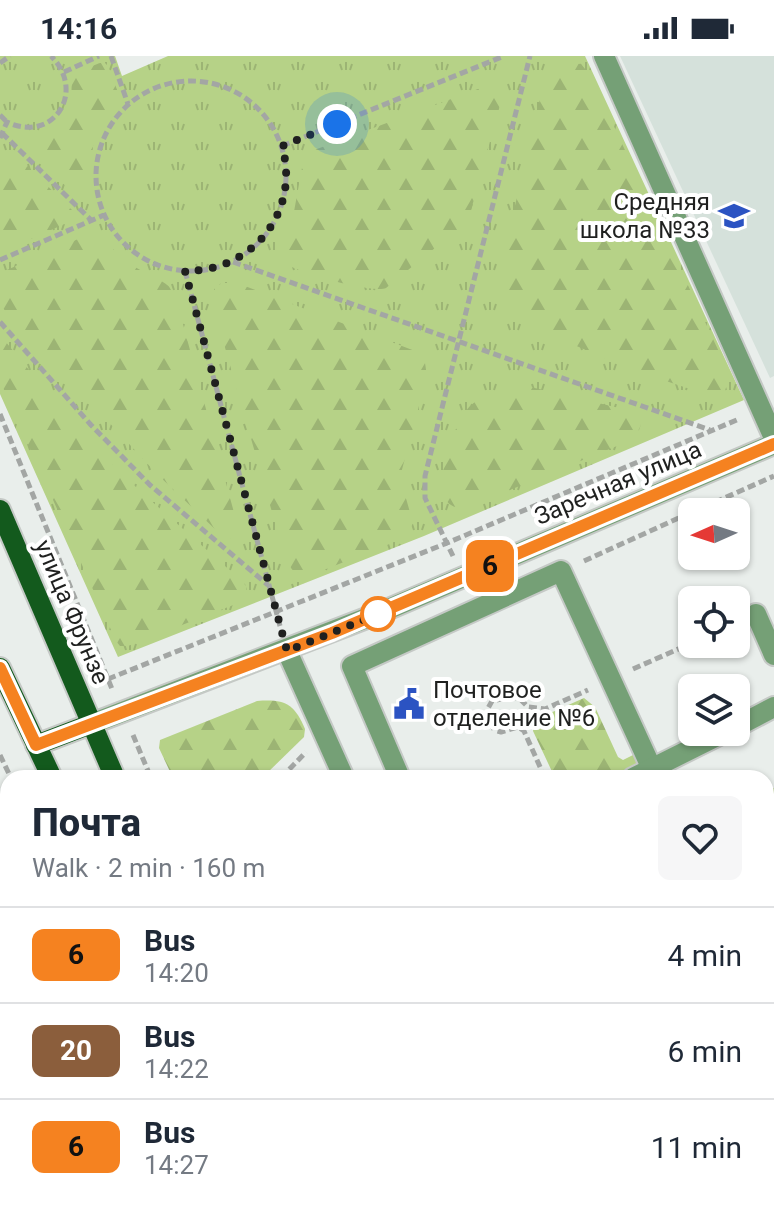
<!DOCTYPE html>
<meta charset="utf-8">
<style>
:root{--surface:#fff;--page:#f6f6f7;--text:#1f2937;--muted:#747a83;--line:#e0e1e3}
body{margin:0;font-family:Roboto,sans-serif;background:var(--page);color:var(--text);height:100vh;display:flex;flex-direction:column;font-size:30px;white-space:nowrap}
*{box-sizing:border-box;margin:0}
p{font-size:26px;color:var(--muted)}
.icon{flex:none;width:44px;height:44px;fill:none;stroke:currentColor;stroke-width:2;stroke-linecap:round;stroke-linejoin:round}
.map{position:relative;flex:1;overflow:hidden}
.panel{position:absolute;left:0px;top:714px;width:774px;height:440px;display:flex;flex-direction:column;background:var(--surface);border-radius:24px 24px 0 0;box-shadow:0 2px 6px #0004}
.panel>*{flex:none}
.badge{padding:0 16px;border-radius:12px;font-size:28px;line-height:52px}
.needle{width:52px;rotate:267deg}
.fabs{position:absolute;left:678px;top:442px;display:grid;gap:16px}
.fabs a{display:grid;place-items:center;width:72px;height:72px;border-radius:12px;background:var(--surface);box-shadow:0 2px 6px #0004;font-size:40px}
.you{position:absolute;width:40px;height:40px;margin:-20px;border:6px solid #fff;border-radius:50%;background:#1a73e8;box-shadow:0 0 0 12px #1a73e833}
.map>.badge{position:absolute;translate:-50% -50%;box-shadow:0 0 0 4px #fff}
.round{display:grid;place-items:center;flex:none;width:84px;height:84px;border-radius:12px;background:var(--page)}
.overview{display:flex;align-items:center;justify-content:space-between;height:136px;padding:0 32px}
h1{font-size:38px;font-weight:800;line-height:60px}
ul{padding:0;list-style:none}
li{display:flex;align-items:center;gap:24px;height:96px;padding:0 32px;border-top:2px solid var(--line)}
li div{flex:1}
li b{display:block;font-size:30px}
li em{font-style:normal}
li .badge{min-width:88px;font-weight:700;text-align:center}
.status{display:flex;justify-content:space-between;align-items:center;height:56px;padding:0 40px;background:var(--surface);direction:ltr}
.status svg{height:22px;fill:currentColor}
.map>svg:first-child{display:block}
.built{fill:#d5e1db}
.industrial{fill:url(#industrial-grid)}
.grass{fill:url(#grass-tufts)}
.forest{fill:url(#forest-firs)}
.lines{fill:none;stroke-linecap:round;stroke-linejoin:round}
.minor-casing{stroke:#c5c9c6;stroke-width:24}
.major-casing{stroke:#c5c9c6;stroke-width:24}
.path{stroke:#a3a6a4;stroke-width:5;stroke-dasharray:8 4;stroke-linecap:butt}
.minor{stroke:#75a076;stroke-width:20}
.major{stroke:#135a1d;stroke-width:20}
.line-casing{stroke:#fff;stroke-width:18}
.line{stroke:#f58220;stroke-width:12}
.walk{stroke:#1f201f;stroke-width:8;stroke-dasharray:0 14.4}
.stop-dot{fill:#fff;stroke:#f58220;stroke-width:4}
.labels{text-anchor:middle;stroke-width:8;stroke-linejoin:round;paint-order:stroke}
.poi-label{font-size:24px;fill:#1f201f;stroke:#fff;text-anchor:end}
.street-label{font-size:24px;fill:#1f201f;stroke:#fff}
</style>
<div class="status"><b>14:16</b><svg viewBox="0 0 49 12"><path d="M0 12V9h3v3zM5 12V6h3v6zM10 12V3h3v9zM15 12V0h3v12zM26 1h20v11H26zM47 4h2v5h-2z"/></svg></div>
<div class="map">
<svg width="774" height="1154" viewBox="0 0 774 1154">
<defs>
<pattern id="industrial-grid" width="8" height="8" patternUnits="userSpaceOnUse" patternTransform="scale(2)"><rect width="8" height="8" fill="#d5e1db"/><path d="M0 4h8M4 0v8" fill="none" stroke="#b6c1bc"/></pattern>
<pattern id="grass-tufts" width="24" height="20" patternUnits="userSpaceOnUse" patternTransform="scale(2)"><rect width="24" height="20" fill="#b6d287"/><path d="M3 7l-1-3M5 7V3M7 7l1-3M15 17l-1-3M17 17v-4M19 17l1-3" fill="none" stroke="#9cb474"/></pattern>
<pattern id="forest-firs" width="22" height="20" patternUnits="userSpaceOnUse" patternTransform="scale(2)"><rect width="22" height="20" fill="#b6d287"/><path d="M5 1l3.5 6h-7zM16 11l3.5 6h-7z" fill="#9cb474"/></pattern>
</defs>
<rect width="100%" height="100%" fill="#e9eeeb"/>
<g class="built">
<polygon points="620,0 774,0 774,320 770,322"/>
<polygon points="774,899 774,1154 611,1154 608,1146 766,1146 766,918"/>
</g>
<polygon class="industrial" points="0,941 8,957 8,1146 96,1146 99,1154 0,1154"/>
<polygon class="grass" points="0,0 115,0 122,20 168,0 585,0 744,344 424,480 118,601 0,338"/>
<g class="forest">
<path d="M100,7H105L108,10L119,39L116,49L98,75L93,90L88,144L82,146L23,88L21,83L26,78C48,75 66,65 71,41C72,36 71,27 73,23C76,15 92,10 100,7Z"/>
<path d="M570,7L581,8L590,19L720,298C726,313 731,324 723,339L699,336L627,312L572,288L513,246L502,225V205L539,47C546,25 546,13 570,7Z"/>
<path d="M494,27L503,31L502,42L468,165L386,232C373,238 296,216 284,207C280,204 278,200 275,197L277,187L293,161L304,101L317,93Z"/>
<polygon points="6,97 15,98 73,155 74,160 71,165 0,197 0,105"/>
<path d="M85,180L101,181C112,192 122,203 135,211C149,220 163,223 174,235L239,475L236,485L217,475L157,418L0,249V217Z"/>
<path d="M224,227H237L415,295L425,307L427,320L400,421L413,467L408,477L392,487L306,521C293,520 289,509 284,498L214,253V230Z"/>
<polygon points="0,279 83,379 140,435 242,525 246,530 247,540 241,546 128,590 120,590 116,585 0,325"/>
<path d="M522,329L632,355L640,362L641,369L634,383L473,449C417,468 451,369 470,350C483,338 505,333 522,329Z"/>
<polygon points="584,642 595,651 618,701 623,704 635,698 644,708 623,722 555,722 533,675 534,668 539,662"/>
<path d="M257,645C284,643 294,647 305,673L304,681L262,722H173L159,692L160,684Z"/>
<polygon points="774,732 774,885 766,905 766,735"/>
<polygon points="0,740 8,758 8,873 0,877"/>
<polygon points="774,953 774,995 766,998 766,971"/>
<polygon points="109,1146 180,1146 184,1154 113,1154"/>
<polygon points="412,1146 470,1146 455,1154 420,1154"/>
</g>
<g class="lines">
<defs>
<g id="minor">
<polyline points="604,0 774,382"/>
<polyline points="756,558 774,599"/>
<polyline points="287,595 344,722"/>
<polyline points="91,668 377,558 774,388"/>
<polyline points="736,671 774,651"/>
<polyline points="400,722 352,610 561,515 652,713"/>
<polyline points="633,722 725,676"/>
<polyline points="766,1008 774,1004"/>
<polyline points="539,1146 543,1154"/>
<polyline points="705,1154 721,1146"/>
</g>
<g id="major">
<polyline points="0,454 115,722"/>
<polyline points="0,612 52,722"/>
<polyline points="36,689 91,668"/>
<polyline points="245,1146 248,1154"/>
<polyline points="296,1146 299,1154"/>
</g>
</defs>
<use href="#minor" class="minor-casing"/>
<use href="#major" class="major-casing"/>
<g class="path">
<polyline points="111,0 128,48"/>
<polyline points="0,7 10,0"/>
<polyline points="64,16 99,0"/>
<circle cx="191" cy="120" r="95"/>
<polyline points="0,59 7,66"/>
<polyline points="2,77 91,164"/>
<path d="M0,82L7,66C53,88 87,36 51,0"/>
<polyline points="282,90 504,0"/>
<polyline points="0,204 104,159"/>
<polyline points="233,206 710,374"/>
<polyline points="185,215 280,570"/>
<polyline points="0,266 91,369 150,429 268,529"/>
<polyline points="0,358 112,633"/>
<polyline points="693,456 774,420"/>
<polyline points="453,500 425,442 425,420 530,0"/>
<polyline points="584,505 692,456"/>
<polyline points="633,613 692,587"/>
<polyline points="108,623 447,487 739,363"/>
<polyline points="133,679 151,722"/>
<polyline points="0,699 11,722"/>
<polyline points="281,722 306,696"/>
<polyline points="545,722 524,675 518,671 501,676 494,674 487,654 492,645 511,641 520,643 528,651 545,653 588,634"/>
<polyline points="766,951 774,933"/>
<polyline points="204,1146 207,1154"/>
<polyline points="340,1146 344,1154"/>
<polyline points="582,1146 586,1154"/>
<polyline points="750,1146 753,1154"/>
<polyline points="390,1154 391,1146"/>
</g>
<use href="#minor" class="minor"/>
<use href="#major" class="major"/>
</g>
<g class="lines">
<defs>
<polyline id="line" points="0,612 36,689 332,577 774,388"/>
</defs>
<use href="#line" class="line-casing"/>
<use href="#line" class="line"/>
<path class="walk" d="M337,68L282,90C301,156 252,216 185,215L287,595L378,558"/>
</g>
<defs>
<symbol id="school-bare" viewBox="-9 -9 18 18"><path d="M0-5L7-2L0 1L-7-2ZM-4 1L0 2.5L4 1V4Q0 6-4 4Z" fill="#2b53c2" stroke="#fff" stroke-width="2.5" paint-order="stroke"/></symbol>
<symbol id="civic-bare" viewBox="-9 -9 18 18"><path d="M-.6-6.5H3V-4.5H.6V-3L4-1V1h2V6H-6V1h2V-1L-.6-3ZM-1.2 2.5V6h2.4V2.5Z" fill="#2b53c2" stroke="#fff" stroke-width="2.5" paint-order="stroke"/></symbol>
</defs>
<g fill-rule="evenodd">
<use href="#school-bare" x="712" y="138" width="44" height="44"/>
<use href="#civic-bare" x="387" y="626" width="44" height="44"/>
</g>
<circle class="stop-dot" cx="378" cy="558" r="16"/>
<g class="labels">
<g class="poi-label">
<text x="710" y="154">Средняя<tspan x="710" dy="28">школа №33</tspan></text>
<text x="433" y="642" text-anchor="start">Почтовое<tspan x="433" dy="28">отделение №6</tspan></text>
</g>
<g class="street-label">
<text transform="translate(618 427) rotate(-23)" y="8">Заречная улица</text>
<text transform="translate(72 556) rotate(67)" y="8">улица Фрунзе</text>
</g>
</g>
</svg>
<div class="fabs">
<a><svg class="needle" viewBox="-14 -14 28 28"><path d="M0-13l5 13h-10z" fill="#e53935"/><path d="M0 13l5-13h-10z" fill="#747a83"/></svg></a>
<a><svg class="icon" aria-label="locate" viewBox="0 0 24 24"><circle cx="12" cy="12" r="6"/><path d="M12 2v4M12 18v4M2 12h4M18 12h4"/></svg></a>
<a><svg class="icon" aria-label="layers" viewBox="0 0 24 24"><path d="M12 4l9 5-9 5-9-5zM3 14l9 5 9-5"/></svg></a>
</div>
<div class="you" style="left:337px;top:68px"></div>
<b class="badge" style="left:490px;top:510px;background:#f58220;color:#111">6</b>
<section class="panel">
<div class="overview"><div><h1>Почта</h1><p>Walk · 2 min · 160 m</p></div><a class="round"><svg class="icon" aria-label="heart" viewBox="0 0 24 24"><path d="M12 20l-8-8c-3-5 5-10 8-4 3-6 11-1 8 4z"/></svg></a></div>
<ul>
<li><span class="badge" style="background:#f58220;color:#111">6</span><div><b>Bus</b><p>14:20</p></div><em>4 min</em></li>
<li><span class="badge" style="background:#8b5e3c;color:#fff">20</span><div><b>Bus</b><p>14:22</p></div><em>6 min</em></li>
<li><span class="badge" style="background:#f58220;color:#111">6</span><div><b>Bus</b><p>14:27</p></div><em>11 min</em></li>
</ul>
</section>
</div>
